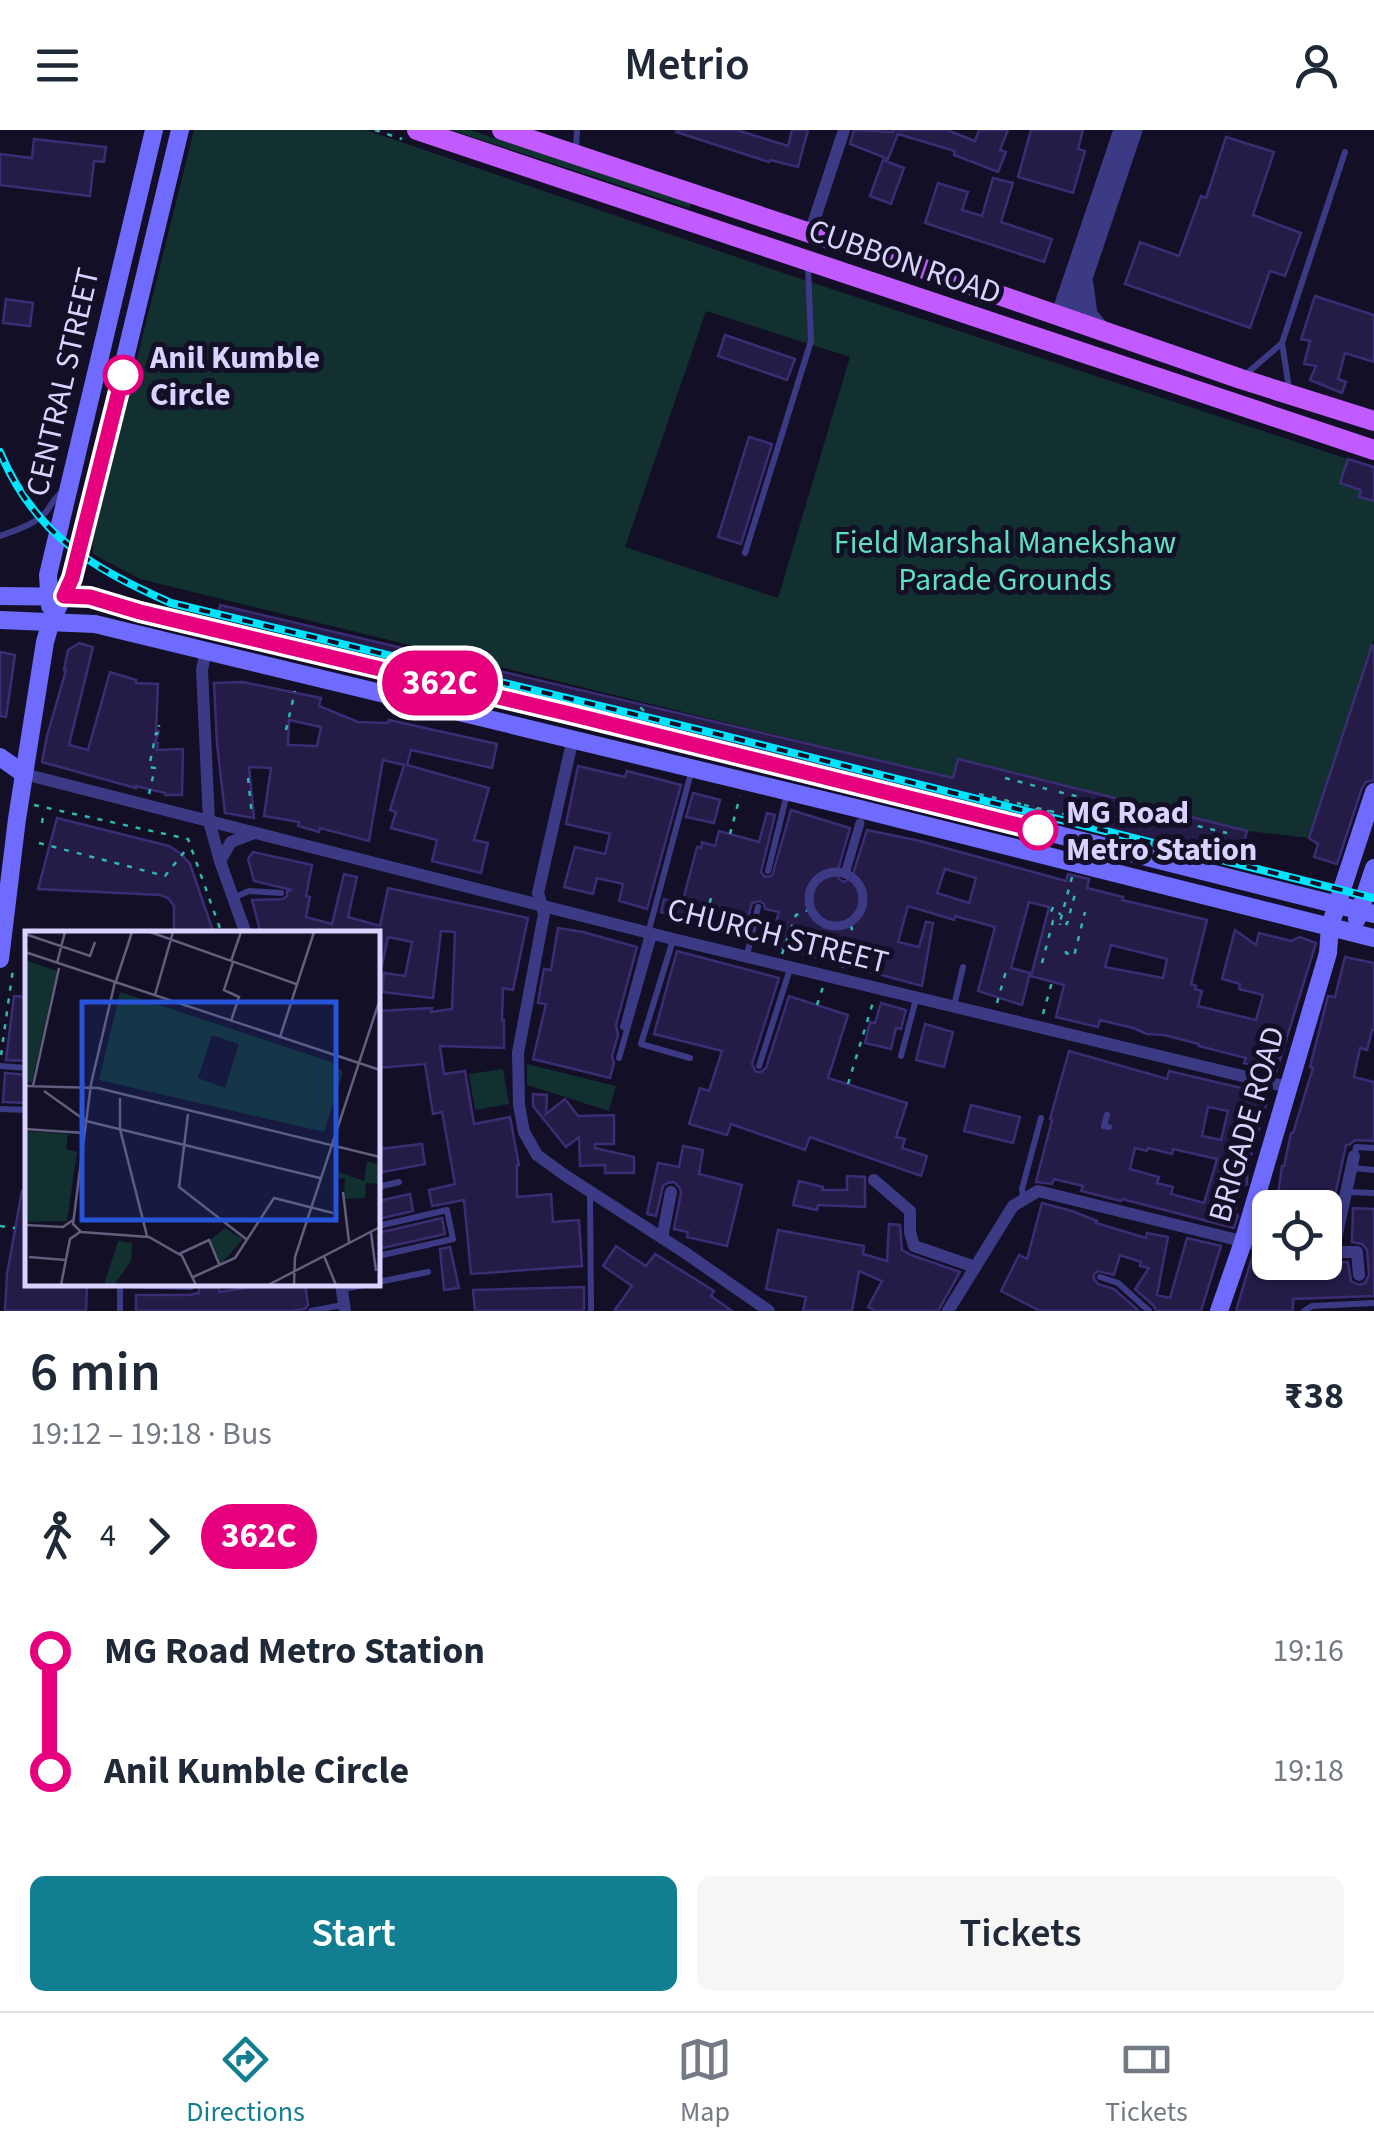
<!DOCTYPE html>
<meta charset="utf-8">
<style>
:root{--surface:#fff;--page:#f6f6f7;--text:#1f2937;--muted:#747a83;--line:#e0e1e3;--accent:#117e91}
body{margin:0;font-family:"Source Sans 3",sans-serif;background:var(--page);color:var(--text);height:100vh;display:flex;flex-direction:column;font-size:38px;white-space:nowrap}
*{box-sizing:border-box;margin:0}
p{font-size:32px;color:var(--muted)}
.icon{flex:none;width:55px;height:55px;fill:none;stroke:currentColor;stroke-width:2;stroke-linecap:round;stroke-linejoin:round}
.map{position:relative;height:1181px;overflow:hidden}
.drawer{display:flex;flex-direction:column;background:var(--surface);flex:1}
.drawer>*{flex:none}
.badge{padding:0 20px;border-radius:32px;font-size:35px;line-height:65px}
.fabs{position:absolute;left:1252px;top:1060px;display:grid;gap:20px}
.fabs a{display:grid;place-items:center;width:90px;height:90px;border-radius:15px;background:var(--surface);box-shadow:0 2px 8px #0004;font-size:50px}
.map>.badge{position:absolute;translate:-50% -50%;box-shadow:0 0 0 5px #fff}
.legs{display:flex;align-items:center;gap:15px;height:110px;padding:0 30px;font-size:32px}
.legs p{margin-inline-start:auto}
.overview{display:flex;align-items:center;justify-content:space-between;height:170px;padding:0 30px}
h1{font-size:55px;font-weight:600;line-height:75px}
.button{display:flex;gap:20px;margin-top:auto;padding:20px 30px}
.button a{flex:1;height:115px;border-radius:15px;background:var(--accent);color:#fff;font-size:40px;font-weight:600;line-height:115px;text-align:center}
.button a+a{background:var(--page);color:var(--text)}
ul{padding:0 30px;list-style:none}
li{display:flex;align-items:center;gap:35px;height:120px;font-size:38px}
li i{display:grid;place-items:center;width:15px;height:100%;margin:0 12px;background:currentColor}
li i::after{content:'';width:25px;height:25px;margin:-12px;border:8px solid;border-radius:50%;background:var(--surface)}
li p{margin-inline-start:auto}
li:first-child i{background:linear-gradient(#0000 50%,currentColor 0)}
li:last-child i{background:linear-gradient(currentColor 50%,#0000 0)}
header{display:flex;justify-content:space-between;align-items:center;height:130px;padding:0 30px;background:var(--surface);font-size:45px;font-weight:600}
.tabs{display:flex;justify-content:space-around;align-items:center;height:140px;border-top:2px solid var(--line);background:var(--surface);font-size:28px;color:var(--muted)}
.tabs a{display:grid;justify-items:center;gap:5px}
.tabs .current{color:var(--accent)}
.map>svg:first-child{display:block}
.green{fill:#12302f;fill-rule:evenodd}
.building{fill:#241b47;stroke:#3b2d73;stroke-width:2.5;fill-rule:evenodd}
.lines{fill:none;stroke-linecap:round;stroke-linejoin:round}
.path{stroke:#2fb8b0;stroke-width:2.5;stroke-dasharray:5 8;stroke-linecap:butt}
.service{stroke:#3d3a85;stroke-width:6}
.pedestrian{stroke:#3d3a85;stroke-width:9}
.minor{stroke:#3d3a85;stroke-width:12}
.tertiary{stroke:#3d3a85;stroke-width:15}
.secondary{stroke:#6f6bff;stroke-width:18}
.primary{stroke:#c25bff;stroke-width:20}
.rail-casing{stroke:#00e5ff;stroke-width:8}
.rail{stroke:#130f26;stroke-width:4;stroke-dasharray:11;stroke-linecap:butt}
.line-1-casing{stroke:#fff;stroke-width:22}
.line-1{stroke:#e6007e;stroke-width:15}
.stop-1-dot{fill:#fff;stroke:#e6007e;stroke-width:5}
.labels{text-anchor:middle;stroke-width:10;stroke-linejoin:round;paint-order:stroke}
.street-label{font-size:32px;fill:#d9d4ff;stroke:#130f26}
.stop-label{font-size:32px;font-weight:bold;fill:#d9d4ff;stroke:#130f26;text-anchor:start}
.park-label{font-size:32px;fill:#5fe0c0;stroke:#130f26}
.inset-road{fill:none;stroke:#625e7d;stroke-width:2.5}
.view{fill:#2655da;fill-opacity:0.15;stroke:#2655da;stroke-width:5}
.inset-edge{fill:none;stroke:#d9d4ff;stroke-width:5}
</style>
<header><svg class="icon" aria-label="menu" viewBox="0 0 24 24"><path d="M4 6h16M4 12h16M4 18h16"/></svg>Metrio<svg class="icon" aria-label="person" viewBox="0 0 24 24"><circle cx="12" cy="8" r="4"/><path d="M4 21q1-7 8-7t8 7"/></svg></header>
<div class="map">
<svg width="1374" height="1181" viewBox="0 0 1374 1181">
<rect width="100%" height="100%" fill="#130f26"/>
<g class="green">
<path d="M194,0H366L789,145L1348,329L1341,353L1361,360L1360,367L1374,371V509L1309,708L1247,701L959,630L953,648L140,449L93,424L92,409ZM706,181L850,227L778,468L625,417Z"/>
<polygon points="451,0 470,0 691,73 689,78"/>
<polygon points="527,934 616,956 609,981 527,955"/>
<polygon points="503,939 509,974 475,980 469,944"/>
</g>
<g class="building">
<polygon points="677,0 737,0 788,16 792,0 808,0 798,37 770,30 769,32 676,2"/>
<polygon points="854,0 893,2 893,0 947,0 975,11 979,0 1008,0 1000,20 1006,22 998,42 954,25 955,21 898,4 888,29 850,14"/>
<polygon points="1031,0 1083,0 1078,19 1085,21 1073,63 1018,47"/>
<polygon points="1226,7 1274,22 1253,85 1301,103 1285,146 1270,141 1250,198 1125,154 1140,112 1179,126 1201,66 1206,68"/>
<polygon points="34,9 106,17 104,32 94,31 90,66 0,55 0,24 32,28"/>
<polygon points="883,30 904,38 891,74 870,66"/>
<polygon points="993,48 1013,53 1001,92 1052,109 1044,132 925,93 938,53 968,62 962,80 982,86"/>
<polygon points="1315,166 1374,185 1374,232 1345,223 1338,249 1346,252 1342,263 1310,250 1316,236 1304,234 1310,211 1301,209"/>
<polygon points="6,169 33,173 30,196 3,193"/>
<polygon points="725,205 795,229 787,250 718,226"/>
<polygon points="749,307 772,314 741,414 718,407"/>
<polygon points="1348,329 1374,337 1374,371 1359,367 1361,360 1340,353"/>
<polygon points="220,475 953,648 958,629 1247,701 1238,737 218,484"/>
<polygon points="79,513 93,517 69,615 88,620 110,542 136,550 136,553 158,554 156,600 159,601 155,612 158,613 157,620 183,619 182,665 165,665 165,663 136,656 136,658 42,632 47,606 66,540 64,540 68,520"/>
<polygon points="1372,515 1374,516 1374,650 1366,652 1362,658 1337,734 1314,727 1318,714 1309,708"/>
<polygon points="0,522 15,525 6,587 0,586"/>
<path d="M243,552L321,568L319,576L358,592L388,593L389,590L497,614L492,638L411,620L407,635L489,658L474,710L488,713L481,743L432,731L437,710L391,698L396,682L390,680L404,635L383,630L369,711L320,698L319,702L298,696L299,692L264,686L271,638L249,637L254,688L225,683L217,614L214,553ZM289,590L321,597L317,616L288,615Z"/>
<polygon points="578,636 625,647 627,641 681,655 647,779 619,771 623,754 597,748 593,764 564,757 575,717 605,724 610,704 566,694"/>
<polygon points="693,663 720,670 714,693 686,687"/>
<path d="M791,680L850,698L837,743L839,749L844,752L852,747L867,700L920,711L1066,751L1068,744L1089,749L1087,758L1123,767L1122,770L1207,790L1191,854L1196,856L1195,859L1202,861L1198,876L1256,890L1263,865L1239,859L1240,854L1222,849L1235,800L1256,815L1259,803L1291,811L1300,807L1316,813L1276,943L1244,933L1246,928L1199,916V914L1164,905L1147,904L1133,898L1100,890L1098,897L1056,887L1064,855L1031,846L1049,777L1029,772L1011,838L1030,843L1022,875L978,861L995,797L955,786L954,790L908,776L898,812L919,817L926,792L933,793L922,856L769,815L779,782L765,779L764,774L760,771L752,773L747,792L696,778L692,795L667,789L668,784L661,782L664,769L682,774L697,717L701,718L702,712L715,716L719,701L759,712L767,683L775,685L761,742L765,747L772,746ZM945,739L976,748L969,773L937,763ZM1111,815L1167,829L1163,848L1105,837Z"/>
<polygon points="57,688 169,716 180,723 190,734 214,804 174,804 174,776 168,768 160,765 38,759"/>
<polygon points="253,722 312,735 306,766 310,767 306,787 332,794 344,744 357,747 348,787 380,796 388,758 528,788 513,860 503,858 502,890 504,890 504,918 440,916 444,944 465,941 474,994 510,987 519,1035 517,1035 517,1067 551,1064 553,1092 579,1090 582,1136 471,1144 464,1070 432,1076 429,1060 455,1054 442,982 433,984 425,934 378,938 378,881 432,878 431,882 452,879 455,802 441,801 433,868 382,862 384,843 405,846 412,812 388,807 382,836 378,836 378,804 261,804 252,770 283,769 287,766 287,761 292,760 254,751 248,729"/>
<polygon points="558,798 583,802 637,817 616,895 618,905 612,926 614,933 610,948 533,929 546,874 538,873 540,860 544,839 551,840"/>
<polygon points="677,821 779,848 752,934 756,942 761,942 766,938 789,866 848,885 828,948 907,973 896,1007 905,1009 902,1018 927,1026 921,1046 810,1007 805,1020 731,994 727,1005 689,994 700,958 709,961 722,921 654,904"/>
<polygon points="1345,827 1374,833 1374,900 1372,900 1367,920 1360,918 1354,947 1374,952 1374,1011 1355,1010 1349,1015 1346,1015 1328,1098 1325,1097 1325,1078 1276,1078 1282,1036 1284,1036 1291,1003 1293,1003 1313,938 1310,937 1324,882 1328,866 1335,867"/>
<polygon points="14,866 28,867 28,931 6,930"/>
<polygon points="881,873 906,880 901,899 896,898 891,919 865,913 870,892 875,893"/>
<polygon points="925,894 953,902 944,937 916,930"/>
<path d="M1069,921L1167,949L1169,941L1263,963L1268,969L1247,1039V1054L1241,1058L1235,1083L1238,1086L1234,1098L1122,1069L1121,1071L1081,1061L1083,1056L1054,1049L1052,1054L1036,1052L1052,990L1050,989ZM1208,977L1228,981L1221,1010L1202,1006ZM1135,1018L1147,1021L1148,1018L1172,1024L1173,1019L1217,1029L1204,1073L1171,1064L1173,1057L1157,1053L1159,1047L1130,1039Z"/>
<polygon points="5,943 28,945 28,973 3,972"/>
<polygon points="533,964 547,965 546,984 565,969 578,986 614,985 614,1014 595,1014 595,1018 634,1027 634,1043 605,1043 605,1035 580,1036 579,1007 566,1017 533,976"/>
<polygon points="971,975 1020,987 1013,1013 964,1001"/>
<polygon points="422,1014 425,1034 378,1043 378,1019"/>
<polygon points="683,1016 703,1020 699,1044 742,1055 727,1116 687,1107 688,1102 674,1099 681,1063 680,1058 674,1052 667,1053 663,1056 656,1086 647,1084 658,1033 679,1037"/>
<polygon points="847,1046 865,1047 865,1077 818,1075 817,1080 793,1075 799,1051 823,1057 822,1060 847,1060"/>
<polygon points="22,1061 28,1061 28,1154 87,1154 86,1181 5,1181 7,1144"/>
<polygon points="410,1064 413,1081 378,1089 378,1071"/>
<polygon points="1042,1073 1072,1081 1097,1091 1096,1093 1146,1108 1147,1103 1168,1107 1157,1165 1170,1168 1187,1108 1221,1116 1201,1181 1156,1181 1154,1176 1135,1159 1149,1138 1140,1136 1141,1132 1120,1125 1114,1145 1098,1141 1094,1144 1094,1149 1098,1154 1114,1159 1139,1181 1040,1181 1001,1161 1019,1125 1027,1129"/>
<polygon points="1353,1078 1374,1079 1374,1166 1293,1169 1293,1181 1236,1181 1253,1124 1270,1128 1270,1132 1292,1132 1291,1137 1308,1132 1348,1132 1351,1151 1359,1155 1365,1153 1369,1145 1367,1120 1362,1114 1352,1112"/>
<polygon points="442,1088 445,1104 378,1119 378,1103"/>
<polygon points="889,1094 900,1095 902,1120 911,1125 960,1142 938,1181 875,1181 868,1177 882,1151 859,1141 852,1181 803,1181 806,1167 766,1159 778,1100 864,1116 863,1124 887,1131"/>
<polygon points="616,1116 646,1136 655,1124 714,1161 711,1166 732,1181 614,1181 632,1156 603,1136"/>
<polygon points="450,1117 459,1158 444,1160 440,1119"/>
<polygon points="272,1154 305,1154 308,1175 305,1179 290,1181 136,1181 136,1165 189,1165 199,1163 199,1155 219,1155 219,1162"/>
<polygon points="584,1157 584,1181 475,1181 473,1160"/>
</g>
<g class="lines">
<g class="path">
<polyline points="375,0 402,9"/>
<polyline points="644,581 641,578 645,579"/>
<polyline points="286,600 295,561"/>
<polyline points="248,648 252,686"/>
<polyline points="1005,648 1047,659"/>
<polyline points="1059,662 1101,672"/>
<polyline points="149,664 155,638 149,637 156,603 159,604 159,595"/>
<polyline points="979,664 1021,674"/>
<polyline points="34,675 188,709 222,804"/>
<polyline points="1024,675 1072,686 1071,691"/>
<polyline points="1035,679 1048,683 1048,680"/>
<polyline points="1131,679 1172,690"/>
<polyline points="42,693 44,680"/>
<polyline points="1185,693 1227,703"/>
<polyline points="730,704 740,666"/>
<polyline points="39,713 165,746 189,716"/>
<polyline points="1072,747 1060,792 1067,794 1075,764"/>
<polyline points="711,768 705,789 741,798"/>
<polyline points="1053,777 1051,782 1061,784"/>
<polyline points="1066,821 1066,823 1074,826 1085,782"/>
<polyline points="782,824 796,785 811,779"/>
<polyline points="1042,833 1053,791 1060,792 1060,795"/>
<polyline points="843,838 852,800 850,791"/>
<polyline points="997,873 1006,841"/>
<polyline points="817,875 823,857"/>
<polyline points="1043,884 1052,852"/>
<polyline points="1,925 13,839"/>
<polyline points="848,954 874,869"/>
<polyline points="0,1096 15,1098"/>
</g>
<g class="service">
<polyline points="576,19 577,0"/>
<polyline points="1245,245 1281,214"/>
<polyline points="1289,258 1282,213 1345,22"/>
<path d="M0,406C16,400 34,395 46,382C52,374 54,368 62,362"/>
<polyline points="745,423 811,211 808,136"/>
<polyline points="768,741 787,664"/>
<polyline points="235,767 249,761 281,763"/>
<polyline points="673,810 641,914 690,928"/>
<polyline points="747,825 758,777"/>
<polyline points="954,876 963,837"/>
<polyline points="623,897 692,639"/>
<polyline points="901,926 916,869"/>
<polyline points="619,928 654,805"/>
<polyline points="0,936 28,938"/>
<polyline points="759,936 790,839"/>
<polyline points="0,979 28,980"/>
<polyline points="1107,985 1104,996 1109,997"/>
<polyline points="1355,1025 1356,1017 1374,1018"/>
<polyline points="1352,1038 1374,1040"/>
<polyline points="378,1057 399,1052"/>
<polyline points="590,1062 591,1181"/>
<polyline points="1347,1062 1374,1063"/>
<polyline points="1023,1068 1022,1059 1041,988"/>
<polyline points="378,1096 447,1080 453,1109 378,1126"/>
<polyline points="1100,1147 1118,1153 1149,1181"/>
<polyline points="378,1152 428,1142"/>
<polyline points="120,1155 191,1157"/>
<polyline points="343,1159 370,1154"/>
<polyline points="120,1181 120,1154"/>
<polyline points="311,1181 343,1175"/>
<polyline points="1304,1181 1312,1176 1374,1173"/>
</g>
<g class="pedestrian">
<circle cx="836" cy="769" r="27"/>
<polyline points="845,744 860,693"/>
</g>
<g class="minor">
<polyline points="810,103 844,0"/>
<polyline points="206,520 202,540 209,691 220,731 246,804"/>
<polyline points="573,608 538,763 544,784 518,923 519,975 524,1002 537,1025 566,1046 684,1122 769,1181"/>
<polyline points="24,644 673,809 1288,957"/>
<polyline points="220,731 231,712 254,703"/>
<polyline points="874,1050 910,1081 910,1102 914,1116 975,1137"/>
<polyline points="662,1108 671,1062"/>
<polyline points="1327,1122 1357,1122 1359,1145"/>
<polyline points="1333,1122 1354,1026"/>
<polyline points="341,1154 345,1181"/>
<polyline points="948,1181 1013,1076 1038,1061 1270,1118"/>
</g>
<g class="tertiary">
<polyline points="1086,154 1090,184 1104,201"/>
<polyline points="1058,186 1121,0"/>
<polyline points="1071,190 1135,0"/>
</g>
<g class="secondary">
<polyline points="0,466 90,467 140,482 811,643 1374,784"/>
<polyline points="50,476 48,445 154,0"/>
<polyline points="0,490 95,494 860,679 1374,808"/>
<polyline points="0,627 24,644"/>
<polyline points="1357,789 1374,738"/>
<polyline points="0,829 17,689 45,512 51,491 72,448 180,0"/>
<polyline points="1219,1181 1243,1112 1328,823 1330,796 1374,662"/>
</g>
<g class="primary">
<polyline points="417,0 1374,320"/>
<polyline points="502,0 819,106 907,133 1241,249 1374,291"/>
</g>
<defs>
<path id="rail" d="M0,322C35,405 92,438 171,473L725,606L1374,768"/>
</defs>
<use href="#rail" class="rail-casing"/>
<use href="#rail" class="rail"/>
</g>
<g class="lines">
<defs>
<polyline id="line-1" points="123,245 72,448 64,466 90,467 140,482 570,584 1038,700"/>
</defs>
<use href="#line-1" class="line-1-casing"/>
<use href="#line-1" class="line-1"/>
</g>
<g class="stop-1-dot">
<circle cx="123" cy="245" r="18"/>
<circle cx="1038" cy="700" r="18"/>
</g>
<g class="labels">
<g class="street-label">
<text transform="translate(905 131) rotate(19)" y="11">CUBBON ROAD</text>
<text transform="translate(62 252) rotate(-77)" y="11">CENTRAL STREET</text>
<text transform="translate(778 805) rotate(14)" y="11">CHURCH STREET</text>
<text transform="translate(1246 994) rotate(-74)" y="11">BRIGADE ROAD</text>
</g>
<g class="stop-label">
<text x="150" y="238">Anil Kumble<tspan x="150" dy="37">Circle</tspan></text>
<text x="1066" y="693">MG Road<tspan x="1066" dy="37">Metro Station</tspan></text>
</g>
<g class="park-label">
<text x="1005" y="423">Field Marshal Manekshaw<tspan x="1005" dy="37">Parade Grounds</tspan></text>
</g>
</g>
<g transform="translate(25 801)">
<rect width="355" height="355" fill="#130f26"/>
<path d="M0,29L32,40L7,151H0ZM95,61L306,131L318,141L299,201L74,149ZM187,104L214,113L200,157L173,147ZM0,200L43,203L41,218L52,221L42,290L0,291ZM342,230L355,234V253L341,252L340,267L319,268L320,248L309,246L311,240L339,250ZM200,297L218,308L196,333L185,309ZM93,310L107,312L106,330L89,354H79Z" fill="#12302f" fill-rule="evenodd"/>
<path class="inset-road" d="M125,1L271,53M0,3L65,25L70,11M0,21L355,139M206,30L216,1M32,32L40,1M91,50L107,1M90,51L66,153L48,293L56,301L124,306L157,325L171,354M130,64L148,1M206,90L214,66L199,59L208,31M255,106L289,1M0,155L73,157L355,226M8,155L34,37M19,160L61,190M95,167V198L122,305M163,183L154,256L221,308M61,190L295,247M0,198L59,202M318,261L324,311M0,294L38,296L48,289M346,302L351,340M154,323L184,309L195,335M299,325L311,354M4,326L41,329M168,346L210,327L249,267L308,282M36,354L45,308L55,301M243,354L355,296M269,354L270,326L355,68"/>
<path class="view" d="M57,71H311V289H57Z"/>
<rect width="355" height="355" class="inset-edge"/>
</g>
</svg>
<div class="fabs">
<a><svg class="icon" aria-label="locate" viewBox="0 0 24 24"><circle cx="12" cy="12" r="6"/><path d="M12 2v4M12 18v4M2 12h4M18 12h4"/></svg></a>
</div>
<b class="badge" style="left:440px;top:553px;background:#e6007e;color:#fff">362C</b>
</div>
<section class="drawer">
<div class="overview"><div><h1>6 min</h1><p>19:12 – 19:18 · Bus</p></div><b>₹38</b></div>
<div class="legs"><svg class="icon" aria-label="walk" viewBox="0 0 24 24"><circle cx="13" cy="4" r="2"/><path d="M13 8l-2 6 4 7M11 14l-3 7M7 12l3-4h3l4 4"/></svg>4<svg class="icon" aria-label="forward" viewBox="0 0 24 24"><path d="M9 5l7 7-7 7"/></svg><b class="badge" style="background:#e6007e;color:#fff">362C</b></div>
<ul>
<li><i style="color:#e6007e"></i><b>MG Road Metro Station</b><p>19:16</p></li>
<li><i style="color:#e6007e"></i><b>Anil Kumble Circle</b><p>19:18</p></li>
</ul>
<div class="button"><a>Start</a><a>Tickets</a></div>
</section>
<nav class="tabs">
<a class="current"><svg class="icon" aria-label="directions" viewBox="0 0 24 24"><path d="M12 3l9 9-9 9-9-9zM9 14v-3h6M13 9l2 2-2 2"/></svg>Directions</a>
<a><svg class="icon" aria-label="map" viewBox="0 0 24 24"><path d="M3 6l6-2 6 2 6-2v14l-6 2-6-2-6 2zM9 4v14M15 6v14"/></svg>Map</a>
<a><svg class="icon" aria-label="tickets" viewBox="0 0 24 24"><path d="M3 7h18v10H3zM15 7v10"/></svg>Tickets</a>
</nav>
